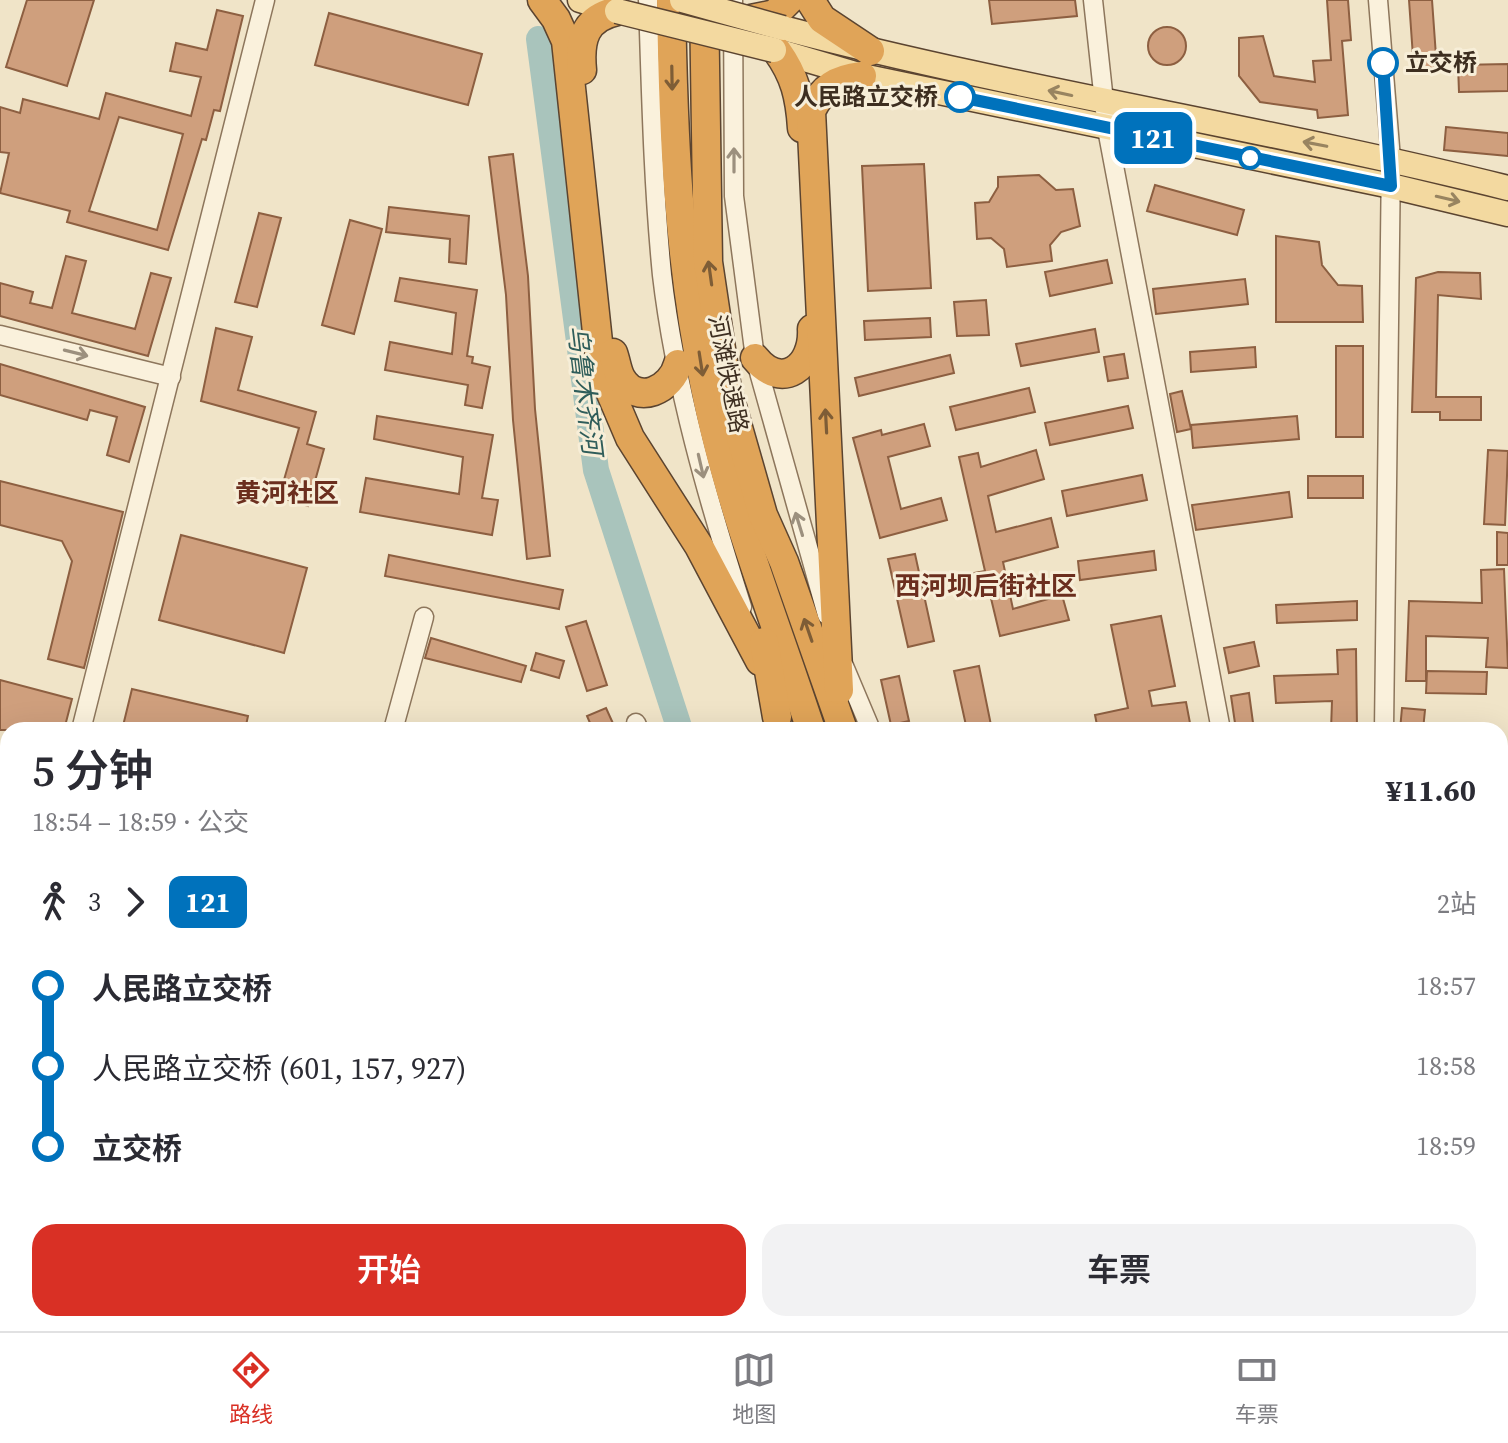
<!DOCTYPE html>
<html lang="zh">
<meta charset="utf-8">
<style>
:root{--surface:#fff;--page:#f2f2f3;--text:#2b2b33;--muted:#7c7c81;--line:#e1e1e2;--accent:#d93025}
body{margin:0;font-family:"Source Serif 4","Noto Sans SC",serif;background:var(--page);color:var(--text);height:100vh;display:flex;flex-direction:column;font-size:30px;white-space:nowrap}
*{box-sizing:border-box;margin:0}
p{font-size:26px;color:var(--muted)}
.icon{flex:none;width:44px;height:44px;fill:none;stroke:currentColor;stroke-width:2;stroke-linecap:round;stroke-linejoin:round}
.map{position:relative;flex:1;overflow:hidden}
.panel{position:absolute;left:0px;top:722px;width:1508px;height:610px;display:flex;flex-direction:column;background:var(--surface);border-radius:24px 24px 0 0;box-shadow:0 8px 32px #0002}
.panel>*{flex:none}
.badge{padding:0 16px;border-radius:12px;font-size:28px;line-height:52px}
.map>.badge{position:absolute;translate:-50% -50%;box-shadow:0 0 0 4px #fff}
.legs{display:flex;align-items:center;gap:12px;height:88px;padding:0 32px;font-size:26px}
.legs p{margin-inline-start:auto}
.overview{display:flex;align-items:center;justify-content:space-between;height:136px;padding:0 32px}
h1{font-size:44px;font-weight:600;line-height:60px}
.primary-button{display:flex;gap:16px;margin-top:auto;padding:16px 32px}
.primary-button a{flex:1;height:92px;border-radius:24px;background:var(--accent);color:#fff;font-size:32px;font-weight:600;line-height:92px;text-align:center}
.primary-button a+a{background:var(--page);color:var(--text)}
ul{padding:0 32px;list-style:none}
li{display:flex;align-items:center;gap:28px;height:80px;font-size:30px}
li i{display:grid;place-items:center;width:12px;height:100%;margin:0 10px;background:currentColor}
li i::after{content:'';width:20px;height:20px;margin:-10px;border:6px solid;border-radius:50%;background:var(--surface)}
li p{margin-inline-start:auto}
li:first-child i{background:linear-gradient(#0000 50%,currentColor 0)}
li:last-child i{background:linear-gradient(currentColor 50%,#0000 0)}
.tabs{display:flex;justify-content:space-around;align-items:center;height:112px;border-top:2px solid var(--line);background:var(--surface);font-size:22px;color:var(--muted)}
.tabs a{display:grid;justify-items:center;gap:4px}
.tabs .selected{color:var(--accent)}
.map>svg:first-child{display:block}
.green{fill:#c9cf9b}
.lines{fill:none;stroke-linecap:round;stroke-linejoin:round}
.river{stroke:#a9c4bc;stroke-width:26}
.building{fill:#cf9f7d;stroke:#8d5f41;stroke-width:2;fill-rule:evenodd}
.minor-casing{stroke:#8d765c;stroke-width:21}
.major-casing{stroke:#5b4430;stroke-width:27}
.highway-casing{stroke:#5b4430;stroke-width:31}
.minor{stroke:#faf1dc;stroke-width:18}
.major{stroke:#f3d9a0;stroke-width:24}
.highway{stroke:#e0a458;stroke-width:28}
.major-bridge-casing{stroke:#5b4430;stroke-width:27;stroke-linecap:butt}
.major-bridge{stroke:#f3d9a0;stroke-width:24}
.oneway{stroke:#7e5d36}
.oneway2{stroke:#988460}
.oneway3{stroke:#9c907e}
.line-1-casing{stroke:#fff;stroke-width:18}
.line-1{stroke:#0072bc;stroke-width:12}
.stop-1-dot{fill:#fff;stroke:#0072bc;stroke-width:4}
.labels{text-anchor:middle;stroke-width:6;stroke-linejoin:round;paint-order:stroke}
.stop-label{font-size:24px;font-weight:bold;fill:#3d2e20;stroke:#f7eed8;text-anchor:start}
.street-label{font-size:24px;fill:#3d2e20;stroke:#f7eed8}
.water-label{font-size:26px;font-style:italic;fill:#2f5d5a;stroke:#f7eed8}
.neighbourhood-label{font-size:26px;font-weight:bold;fill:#6b2e1e;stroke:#f7eed8}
</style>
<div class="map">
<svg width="1508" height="1331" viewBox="0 0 1508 1331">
<rect width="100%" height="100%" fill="#f0e4c8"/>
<polygon class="green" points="440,1324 714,1324 713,1331 443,1331"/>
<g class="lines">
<g class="river">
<polyline points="539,39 596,470 680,730"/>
<polyline points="904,1324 906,1331"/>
</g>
</g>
<g class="building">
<polygon points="27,0 94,0 67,86 6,67"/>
<polygon points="989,0 1075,0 1077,16 992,24"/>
<polygon points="1327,0 1348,0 1351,40 1342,41 1348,115 1318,118 1317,110 1260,102 1239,76 1239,38 1263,36 1274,76 1315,82 1313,61 1331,60"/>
<polygon points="1409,0 1432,0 1437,70 1414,71"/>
<path d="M217,10L243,16L220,111L214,110L206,140L202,139L168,250L67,222L70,211L0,193L9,153L0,152V107L20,113L23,99L99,119L106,93L191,116L201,77L170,71L176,43L207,50ZM119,117L183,134L157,230L89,211Z"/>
<polygon points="329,13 482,54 468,105 315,65"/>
<circle cx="1167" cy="46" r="19"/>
<polygon points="1508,64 1508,91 1459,92 1458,65"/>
<polygon points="1446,127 1508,133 1508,156 1444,150"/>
<polygon points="513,154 528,276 535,409 550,556 527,559 513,420 506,295 489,157"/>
<polygon points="924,164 931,288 868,291 862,166"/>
<polygon points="1039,175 1056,190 1073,189 1080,226 1061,232 1050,245 1052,261 1007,267 1004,249 991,238 977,239 975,203 989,202 998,187 998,177"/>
<polygon points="1155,185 1244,210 1237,235 1147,211"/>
<polygon points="389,207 469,216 466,264 449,262 450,239 386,232"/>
<polygon points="259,213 281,218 257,307 235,302"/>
<polygon points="350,220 382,229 354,334 322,325"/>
<polygon points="1276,236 1319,242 1322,265 1338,285 1362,286 1363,322 1276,322"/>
<polygon points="66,256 86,261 72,313 135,329 151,273 171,278 148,356 0,316 0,283 33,292 30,303 52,308"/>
<polygon points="1107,260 1112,283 1050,296 1045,272"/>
<polygon points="1438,272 1480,273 1481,299 1438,295 1436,397 1481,397 1481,420 1440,420 1440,412 1412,412 1416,278"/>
<polygon points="400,278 477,290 467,356 473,357 472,363 490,367 482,408 465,405 468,385 385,370 390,342 452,354 456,313 395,301"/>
<polygon points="1245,279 1248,304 1156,314 1153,289"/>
<polygon points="986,300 989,335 957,336 954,302"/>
<polygon points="930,318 931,337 865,340 864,321"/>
<polygon points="216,328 252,337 238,390 316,412 307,444 324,449 308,506 279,497 299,428 201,401"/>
<polygon points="1095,329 1099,352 1021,366 1016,344"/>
<rect x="1336" y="346" width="27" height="91"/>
<polygon points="1255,347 1256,367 1191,372 1190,352"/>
<polygon points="1124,354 1128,378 1108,381 1104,357"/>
<polygon points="950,355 954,373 859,396 855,378"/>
<polygon points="0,364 145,407 129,462 107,455 117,417 90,410 87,420 0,395"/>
<polygon points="1029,388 1035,412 956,430 950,407"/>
<polygon points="1182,391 1191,429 1177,432 1170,394"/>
<polygon points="1128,406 1133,428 1050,445 1045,423"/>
<polygon points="377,416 493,435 482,498 498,500 492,535 360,512 366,478 459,494 463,457 374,439"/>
<polygon points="1297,416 1299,439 1193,448 1191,425"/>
<polygon points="924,424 930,446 888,457 901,509 941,498 947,520 880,538 853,438 881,430 882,435"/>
<polygon points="1036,450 1044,479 988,496 996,532 1051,518 1058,547 1003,562 1013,609 1062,595 1069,620 1000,636 989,590 962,596 958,576 985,571 959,457 978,453 981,467"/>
<polygon points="1488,450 1508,451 1505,525 1484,524"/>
<polygon points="1142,475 1147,500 1067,516 1062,491"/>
<rect x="1308" y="476" width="55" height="22"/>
<polygon points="0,481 123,512 84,668 48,659 72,561 62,541 0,525"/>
<polygon points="1289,492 1292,517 1196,530 1192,505"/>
<polygon points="1497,532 1508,533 1508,565 1497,565"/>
<polygon points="181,535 307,568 284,653 159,620"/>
<polygon points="1154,551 1156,570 1080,580 1078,561"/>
<polygon points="915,554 934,641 908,647 888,559"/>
<polygon points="389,555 563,590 559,609 385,576"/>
<polygon points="1504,569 1508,668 1486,667 1488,638 1426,636 1426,681 1406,681 1409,601 1482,603 1481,570"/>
<polygon points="1357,601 1357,620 1277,623 1276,605"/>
<polygon points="1161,616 1175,686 1149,691 1152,706 1186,702 1190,723 1159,730 1098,730 1095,715 1128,708 1111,625"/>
<polygon points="586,621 607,685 587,691 566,627"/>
<polygon points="431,638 526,666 521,682 425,658"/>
<polygon points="1254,642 1259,666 1229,673 1224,648"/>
<polygon points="1356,649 1357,730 1331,730 1332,701 1276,703 1274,676 1338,674 1337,650"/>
<polygon points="536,653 564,661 559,678 531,670"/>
<polygon points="979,666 992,730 967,730 954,671"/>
<polygon points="1427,671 1487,672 1486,694 1426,693"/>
<polygon points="899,676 909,721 891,725 881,680"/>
<polygon points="0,680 72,699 64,730 0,730"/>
<polygon points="132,689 248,716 245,730 122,730"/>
<polygon points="1249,693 1254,730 1236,730 1231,696"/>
<polygon points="606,708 616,730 593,730 587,716"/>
<polygon points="1402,708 1425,710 1423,730 1400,730"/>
</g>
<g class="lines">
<defs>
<g id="minor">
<path d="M648,0C651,91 653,183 662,275C675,387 708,499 742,607"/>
<polyline points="733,0 734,196 755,358 827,615"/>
<polyline points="1093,0 1107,129 1221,730"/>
<polyline points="1378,0 1391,159 1384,730"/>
<polyline points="0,335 171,377"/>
<polyline points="844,666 871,730"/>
<polyline points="636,723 639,730"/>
<polyline points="81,730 265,0"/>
<polyline points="393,730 424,617"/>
<polyline points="0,834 8,837"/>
<polyline points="1500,1000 1508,1001"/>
<polyline points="0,1052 8,1020"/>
<polyline points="945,1324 946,1331"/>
<polyline points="1031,1324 1032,1331"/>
<polyline points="1447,1324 1448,1331"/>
<polyline points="0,1325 23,1331"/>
<polyline points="87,1331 89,1324"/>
<polyline points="244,1331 245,1324"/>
</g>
<g id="major">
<polyline points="580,0 617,11"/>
<path d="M783,28C1023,91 1268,128 1508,188"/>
<polyline points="774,50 862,76 1391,186 1508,214"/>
</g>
<g id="highway">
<polyline points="542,0 556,19 566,41 601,370 630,438 699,546 760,661"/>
<path d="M671,0C673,130 678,260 705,387C728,504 774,617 811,730"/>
<polyline points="704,0 708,262 727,389 763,515 784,562 843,730"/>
<polyline points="810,0 822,19 870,51"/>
<polyline points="751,19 775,14 789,0"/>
<path d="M777,51C795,76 800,97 802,128"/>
<path d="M582,70C579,39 585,18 617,11"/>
<path d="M613,353C616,361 617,371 621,378C637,407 672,389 678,364"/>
<path d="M755,358C782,391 814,367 812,329"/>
<polyline points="764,642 777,717"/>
<path d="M839,690L811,111C823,87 836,79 862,76"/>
<polyline points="969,1324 970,1331"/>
<polyline points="1009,1324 1010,1331"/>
</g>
</defs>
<use href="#minor" class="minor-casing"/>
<use href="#major" class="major-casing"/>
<use href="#highway" class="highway-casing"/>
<use href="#minor" class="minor"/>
<use href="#major" class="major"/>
<use href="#highway" class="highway"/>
<defs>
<g id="major-bridge">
<polyline points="682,0 783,28"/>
<polyline points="617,11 774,50"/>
</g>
</defs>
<use href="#major-bridge" class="major-bridge-casing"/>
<use href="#major-bridge" class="major-bridge"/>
</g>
<defs><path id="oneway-shaft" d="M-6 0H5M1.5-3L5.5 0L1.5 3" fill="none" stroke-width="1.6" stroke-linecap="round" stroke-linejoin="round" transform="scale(2)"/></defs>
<g class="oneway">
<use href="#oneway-shaft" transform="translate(672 78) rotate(89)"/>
<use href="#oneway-shaft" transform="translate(710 273) rotate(-98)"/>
<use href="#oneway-shaft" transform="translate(701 364) rotate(81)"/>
<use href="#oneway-shaft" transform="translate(826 421) rotate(-93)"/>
<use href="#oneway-shaft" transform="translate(808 630) rotate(-109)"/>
</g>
<g class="oneway2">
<use href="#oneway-shaft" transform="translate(1060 93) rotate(-168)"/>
<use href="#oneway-shaft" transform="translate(1315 144) rotate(-169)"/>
<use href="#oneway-shaft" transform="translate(1448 199) rotate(13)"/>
</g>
<g class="oneway3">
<use href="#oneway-shaft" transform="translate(734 160) rotate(-90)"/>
<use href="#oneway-shaft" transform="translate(76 353) rotate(14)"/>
<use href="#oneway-shaft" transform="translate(701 466) rotate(77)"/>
<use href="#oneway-shaft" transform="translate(799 524) rotate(-107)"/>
</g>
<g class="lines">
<defs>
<polyline id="line-1" points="960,97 1391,186 1383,63"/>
</defs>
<use href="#line-1" class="line-1-casing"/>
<use href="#line-1" class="line-1"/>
</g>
<g class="stop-1-dot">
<circle cx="1383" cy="63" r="14"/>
<circle cx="960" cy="97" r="14"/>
<circle cx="1250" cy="158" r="10"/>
</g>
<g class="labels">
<g class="stop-label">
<text x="1405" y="71">立交桥</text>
<text x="938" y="105" text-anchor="end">人民路立交桥</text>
</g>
<g class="street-label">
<text transform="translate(728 374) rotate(79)" y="8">河滩快速路</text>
</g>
<g class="water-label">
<text transform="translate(585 390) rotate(83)" y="9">乌鲁木齐河</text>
</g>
<g class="neighbourhood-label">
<text x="287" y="502">黄河社区</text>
<text x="986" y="595">西河坝后街社区</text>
</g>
</g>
</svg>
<b class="badge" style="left:1153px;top:138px;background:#0072bc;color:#fff">121</b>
<section class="panel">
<div class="overview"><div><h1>5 分钟</h1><p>18:54 – 18:59 · 公交</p></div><b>¥11.60</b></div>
<div class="legs"><svg class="icon" aria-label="walk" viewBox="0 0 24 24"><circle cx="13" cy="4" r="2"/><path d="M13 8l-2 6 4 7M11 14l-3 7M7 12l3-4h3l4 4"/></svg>3<svg class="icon" aria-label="forward" viewBox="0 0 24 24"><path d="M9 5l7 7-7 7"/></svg><b class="badge" style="background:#0072bc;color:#fff">121</b><p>2站</p></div>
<ul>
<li><i style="color:#0072bc"></i><b>人民路立交桥</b><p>18:57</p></li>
<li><i style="color:#0072bc"></i><span>人民路立交桥 (601, 157, 927)</span><p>18:58</p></li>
<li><i style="color:#0072bc"></i><b>立交桥</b><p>18:59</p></li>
</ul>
<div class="primary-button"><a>开始</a><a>车票</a></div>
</section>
</div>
<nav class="tabs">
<a class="selected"><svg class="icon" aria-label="directions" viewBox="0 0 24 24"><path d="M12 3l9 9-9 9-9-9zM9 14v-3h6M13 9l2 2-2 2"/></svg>路线</a>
<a><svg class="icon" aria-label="map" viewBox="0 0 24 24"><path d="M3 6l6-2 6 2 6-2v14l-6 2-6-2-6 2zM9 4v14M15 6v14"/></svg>地图</a>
<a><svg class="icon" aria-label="tickets" viewBox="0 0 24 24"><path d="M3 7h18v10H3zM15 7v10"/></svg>车票</a>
</nav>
